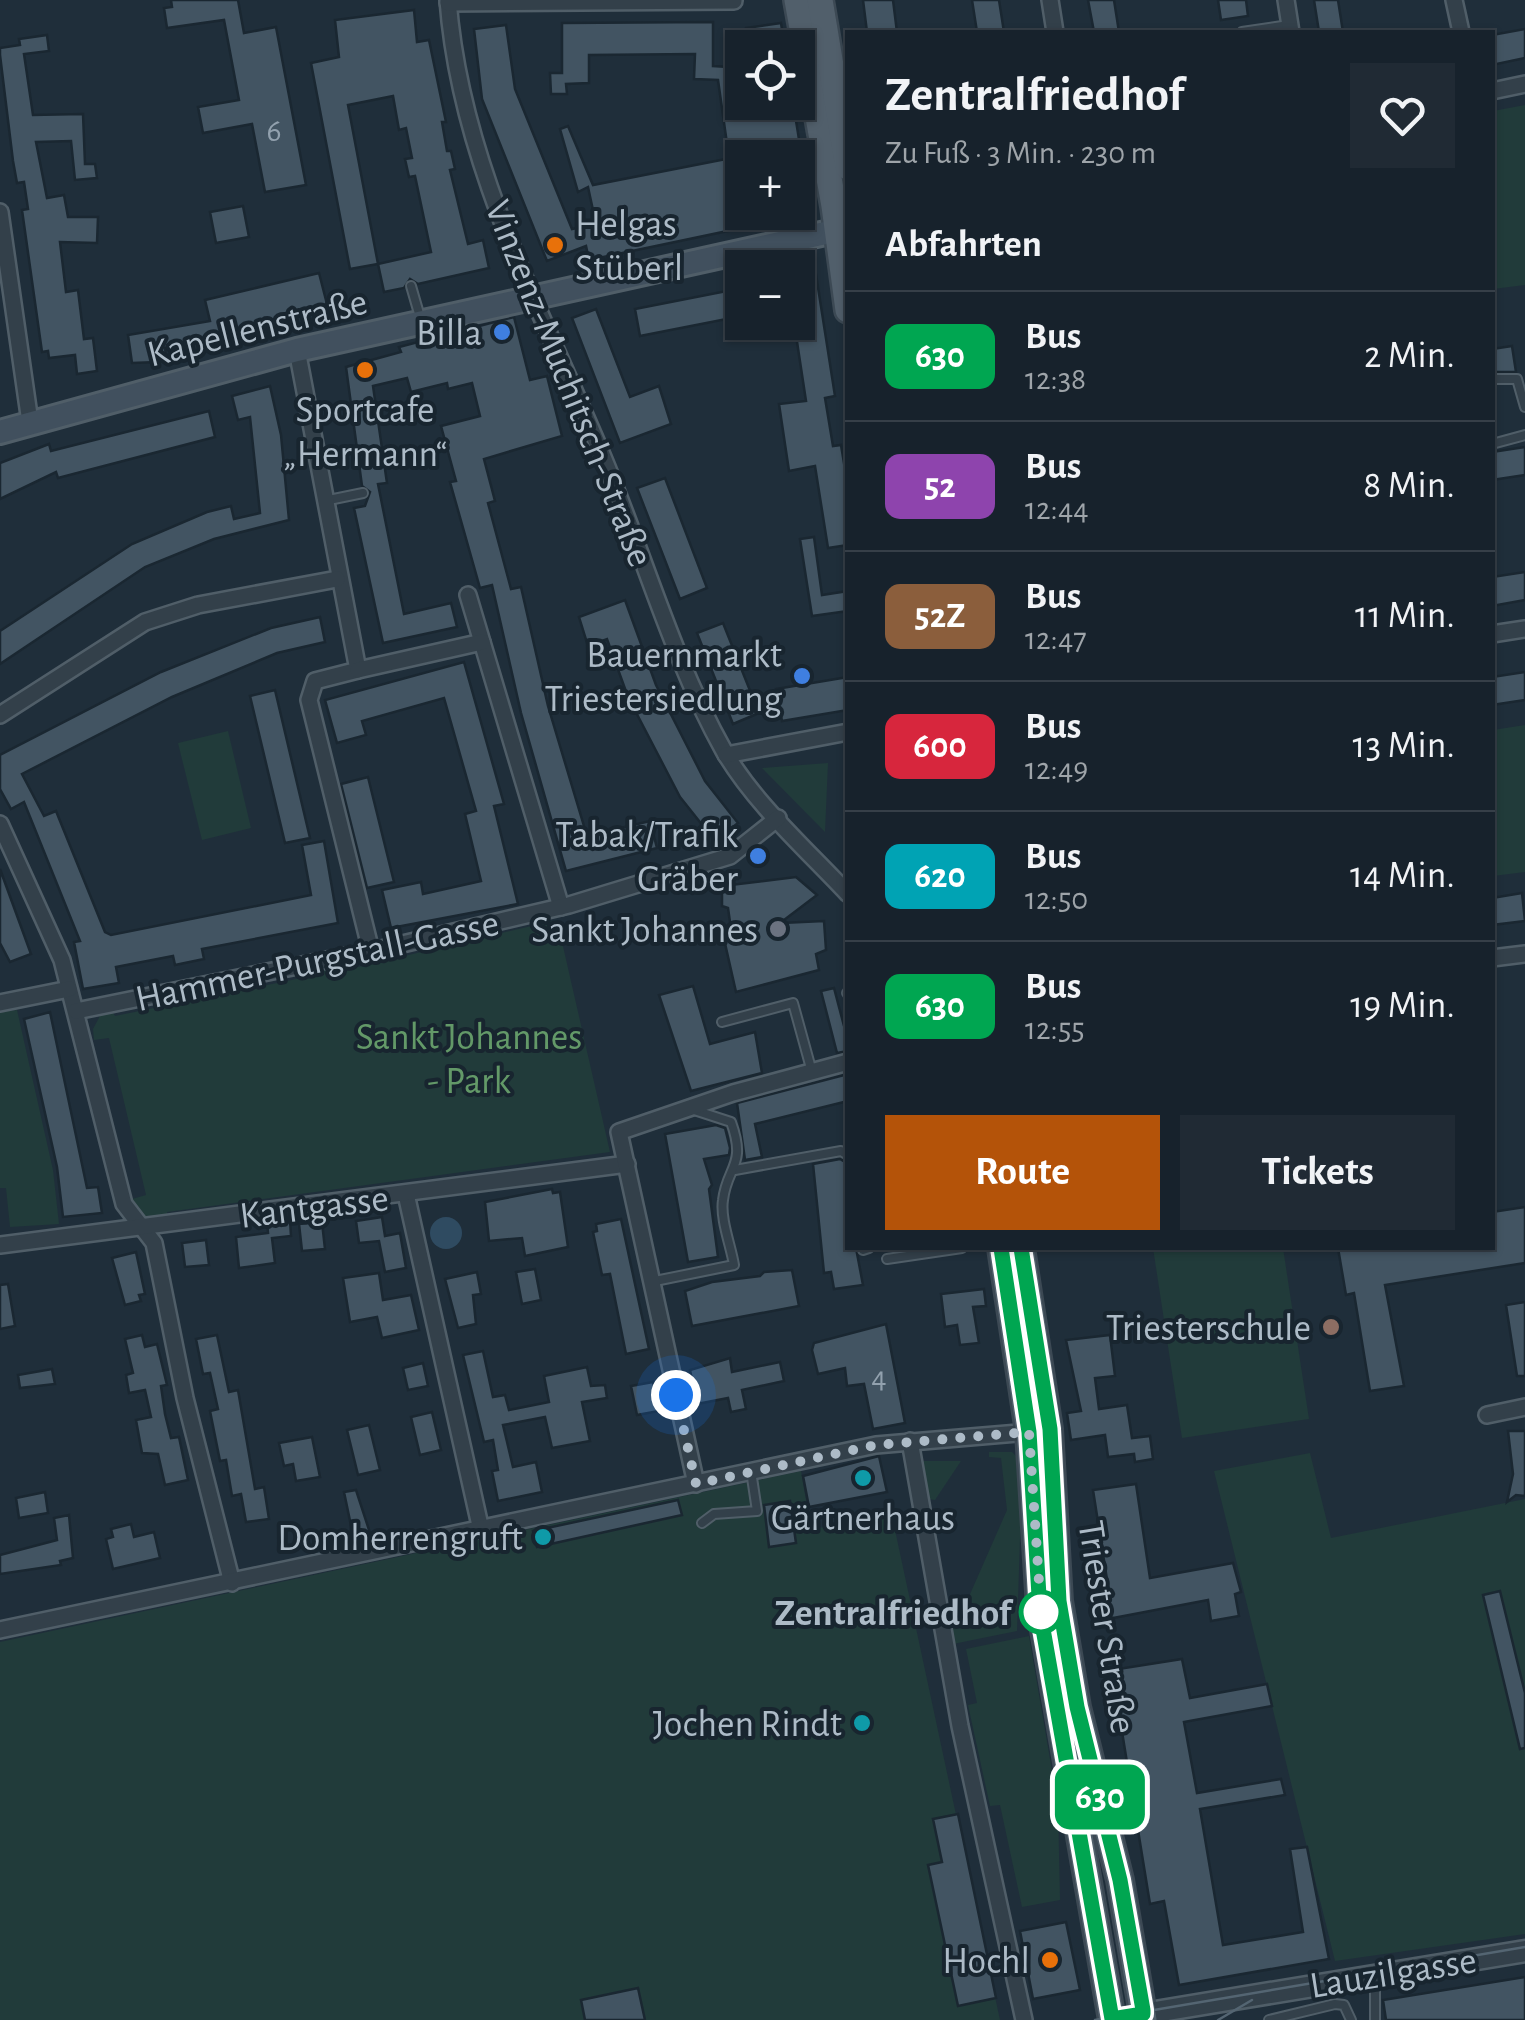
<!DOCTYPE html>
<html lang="de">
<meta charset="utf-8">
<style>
:root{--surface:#17222c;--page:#202a34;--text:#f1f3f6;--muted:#9ea4a9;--line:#363f48;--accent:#b45309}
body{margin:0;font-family:"Alegreya Sans",sans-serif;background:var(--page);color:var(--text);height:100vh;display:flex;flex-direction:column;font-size:38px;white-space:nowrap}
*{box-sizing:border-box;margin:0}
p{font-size:32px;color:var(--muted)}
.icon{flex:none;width:55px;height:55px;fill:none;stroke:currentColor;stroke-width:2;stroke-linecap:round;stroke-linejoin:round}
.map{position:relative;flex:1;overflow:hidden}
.details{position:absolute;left:845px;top:30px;width:650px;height:1220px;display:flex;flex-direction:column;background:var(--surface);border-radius:0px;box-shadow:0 2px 8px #0004,0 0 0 2px var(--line)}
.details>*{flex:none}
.badge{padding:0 20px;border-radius:15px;font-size:35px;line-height:65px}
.fabs{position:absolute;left:725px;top:30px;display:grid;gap:20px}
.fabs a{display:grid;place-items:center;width:90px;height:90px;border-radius:0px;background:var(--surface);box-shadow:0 2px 8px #0004,0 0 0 2px var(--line);font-size:50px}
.you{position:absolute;width:50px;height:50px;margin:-25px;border:8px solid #fff;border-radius:50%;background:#1a73e8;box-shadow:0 0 0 15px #1a73e833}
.map>.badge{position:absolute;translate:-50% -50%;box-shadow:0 0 0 5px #fff}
h2{padding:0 40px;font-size:38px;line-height:90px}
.round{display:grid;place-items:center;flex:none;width:105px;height:105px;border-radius:0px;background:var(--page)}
.head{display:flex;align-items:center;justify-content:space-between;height:170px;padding:0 40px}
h1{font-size:48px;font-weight:700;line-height:75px}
.cta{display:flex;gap:20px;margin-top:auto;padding:20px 40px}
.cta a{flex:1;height:115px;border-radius:0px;background:var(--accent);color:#fff;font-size:40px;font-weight:700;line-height:115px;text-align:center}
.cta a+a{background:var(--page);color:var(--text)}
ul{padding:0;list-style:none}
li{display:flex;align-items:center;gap:30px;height:130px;padding:0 40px;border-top:2px solid var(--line)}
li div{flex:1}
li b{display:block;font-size:38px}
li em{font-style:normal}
li .badge{min-width:110px;font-weight:700;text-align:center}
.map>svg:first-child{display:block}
.green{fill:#213b3a}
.water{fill:#2f4b61}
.building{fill:#425462;stroke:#1a2731;stroke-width:2.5;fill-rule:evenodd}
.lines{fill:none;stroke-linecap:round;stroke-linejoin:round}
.service-casing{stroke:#505e68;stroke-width:12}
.minor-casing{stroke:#505e68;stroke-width:20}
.tertiary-casing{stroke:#505e68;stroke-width:25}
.secondary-casing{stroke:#505e68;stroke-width:28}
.primary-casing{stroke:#3c4954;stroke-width:30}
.service{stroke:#33404a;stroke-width:8}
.minor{stroke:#33404a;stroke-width:15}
.tertiary{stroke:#33404a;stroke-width:20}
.secondary{stroke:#41505e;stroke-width:22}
.primary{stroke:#515f6b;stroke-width:25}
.tram{stroke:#546572;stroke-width:2.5}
.line-casing{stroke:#fff;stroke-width:22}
.line{stroke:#00a651;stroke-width:15}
.walk{stroke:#adbbc7;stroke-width:10;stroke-dasharray:0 18}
.food-dot{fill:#e8710a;stroke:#18252f;stroke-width:4}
.shop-dot{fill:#3f7fe0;stroke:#18252f;stroke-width:4}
.worship-dot{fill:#6b7280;stroke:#18252f;stroke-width:4}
.education-dot{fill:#8d6e63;stroke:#18252f;stroke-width:4}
.culture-dot{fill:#0f9aa8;stroke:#18252f;stroke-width:4}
.stop-dot{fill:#fff;stroke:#00a651;stroke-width:5}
.labels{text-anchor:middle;stroke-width:8;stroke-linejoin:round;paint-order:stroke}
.number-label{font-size:32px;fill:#92a1ae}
.poi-label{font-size:38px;fill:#adbbc7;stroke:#18252f;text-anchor:end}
.street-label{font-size:38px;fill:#adbbc7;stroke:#18252f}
.park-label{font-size:38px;fill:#639968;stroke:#18252f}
.stop-label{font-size:38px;font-weight:bold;fill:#adbbc7;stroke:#18252f;text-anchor:end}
</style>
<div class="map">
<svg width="1525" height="2020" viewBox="0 0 1525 2020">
<rect width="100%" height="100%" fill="#1f2e3a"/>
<g class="green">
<polygon points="1525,105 1525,285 1493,289 1493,111"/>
<polygon points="1525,725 1525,872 1493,876 1493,730"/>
<polygon points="228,731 251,828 202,840 178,743"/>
<polygon points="828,763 825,832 762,768"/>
<path d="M557,920L610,1152L167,1212V1219C149,1220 138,1217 132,1199L146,1195L109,1038L94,1040L93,1029L101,1014L112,1011L115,1016L316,975L321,969L351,962L358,967Z"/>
<polygon points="17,1010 53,1170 59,1224 10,1227 6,1188 0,1188 0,1012"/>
<polygon points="1153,1248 1283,1248 1309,1419 1182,1438"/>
<polygon points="989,1452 1012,1452 1017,1457 1021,1508 1017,1631 953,1644 947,1615 960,1617 1007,1510 1001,1458 989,1457"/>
<polygon points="1310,1453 1331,1538 1525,1499 1525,1934 1335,1961 1214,1471"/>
<polygon points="922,1461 961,1461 935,1500 929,1499"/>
<polygon points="801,1471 811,1529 892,1516 1000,2020 645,2020 638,1988 582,2000 585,2020 0,2020 0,1642"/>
<polygon points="1029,1636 1058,1806 1060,1900 1022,1907 1000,1805 990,1806 968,1705 977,1703 966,1649"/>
</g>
<circle class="water" cx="446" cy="1233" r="16"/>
<g class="building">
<polygon points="171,0 238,0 244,33 276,27 306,185 265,192 252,124 203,133 198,107 239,100 224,20 167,28 164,8 172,7"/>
<polygon points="863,0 893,0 897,32 867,32"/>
<polygon points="972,0 999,0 1004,32 977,32"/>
<polygon points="1088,0 1114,0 1119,32 1094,32"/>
<polygon points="1218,0 1246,0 1248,16 1221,20"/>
<polygon points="1314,0 1338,0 1343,32 1319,32"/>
<path d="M414,10L417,42L429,40L446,122H442L447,151H451L455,169L450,170L468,244L483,240L489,268L418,284L410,279L404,288L384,292L378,264L350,269L311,63L339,57L335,20ZM393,96L399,130L406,128L412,158L405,159L409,177L415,176L431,252L378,264L348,105Z"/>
<polygon points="713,22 713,66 729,67 735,102 793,102 802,158 729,158 718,80 694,79 695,54 589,55 589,83 566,84 567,94 551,94 550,73 562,73 562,23"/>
<polygon points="781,23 785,48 749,48 746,28"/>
<polygon points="506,25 515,89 572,229 596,224 588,187 578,192 560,129 568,126 593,185 726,159 733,195 742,193 742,212 784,212 785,219 589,260 586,246 547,261 482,99 474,29"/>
<polygon points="1525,29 1525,58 1492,65 1492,35"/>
<polygon points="47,35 49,51 24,54 33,115 83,114 85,164 95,164 97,178 75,180 71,141 36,142 47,198 64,195 68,217 98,217 97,243 60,242 66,292 78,290 84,339 93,338 97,371 77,374 75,355 49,358 48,351 42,352 22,210 28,209 24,182 17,183 13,161 0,55 0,48 20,45 19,39"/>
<polygon points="243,206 249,237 216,243 210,212"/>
<polygon points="815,268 835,396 825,398 833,446 841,445 848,487 848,545 828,548 815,466 789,471 779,404 806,401 794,322 798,322 798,271"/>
<polygon points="319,273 328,308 250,326 252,332 165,348 166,355 157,357 158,362 132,363 128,335 210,321 205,300"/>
<polygon points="742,288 742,316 640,336 635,309"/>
<polygon points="596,309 630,397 659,386 671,424 620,443 572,318"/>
<polygon points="514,317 530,380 547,376 562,436 484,459 495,501 488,503 511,589 521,587 548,706 587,836 650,821 657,848 566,871 521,713 492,585 480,588 450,482 456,481 441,426 480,416 472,383 448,389 447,383 411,392 407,378 373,386 387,483 378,484 404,614 451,603 457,627 383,643 354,508 365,506 370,492 362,486 346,367 401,352 399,347"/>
<polygon points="1512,346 1516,372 1492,372 1492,349"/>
<polygon points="270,386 281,435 289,520 214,539 145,567 0,664 0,631 132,544 207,512 231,506 234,519 260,513 250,417 238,420 232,396"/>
<polygon points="209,411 215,437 58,478 56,472 0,499 0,463 49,444 51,451"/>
<polygon points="1525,447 1525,475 1492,480 1492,452"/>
<polygon points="665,478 707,588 680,599 637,488"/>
<polygon points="814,537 822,595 848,591 848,611 812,616 800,539"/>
<polygon points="1525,572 1525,600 1492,606 1492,577"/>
<polygon points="625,600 656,685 705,781 738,823 715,841 680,797 628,697 607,639 588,646 579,617"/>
<polygon points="320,617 325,642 277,653 172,697 22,774 44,816 56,811 105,932 111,935 311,895 302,845 324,841 338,923 202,949 204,959 175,965 173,956 116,967 119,983 83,989 74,942 80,941 24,802 11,809 0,789 0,755 161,672 271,628"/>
<polygon points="723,623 759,713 733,724 697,633"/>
<polygon points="464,662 504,804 494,806 518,904 391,928 382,890 421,882 423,894 481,881 465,814 476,811 444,698 362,721 366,735 337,743 325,700"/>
<polygon points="1525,672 1525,700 1492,705 1492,677"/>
<polygon points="848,677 848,710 782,721 776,689"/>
<polygon points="275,690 310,838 285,843 250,696"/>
<polygon points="368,777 394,882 367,888 341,784"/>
<polygon points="0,869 31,954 10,962 0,943"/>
<polygon points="796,877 817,895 780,923 824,921 826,950 816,954 819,970 736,992 724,939 732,936 728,908 722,906 722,886"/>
<polygon points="1522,893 1525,921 1492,925 1492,898"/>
<polygon points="693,986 710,1044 755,1032 762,1073 691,1091 659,995"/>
<polygon points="834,988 848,1041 848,1051 837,1053 821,991"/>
<polygon points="50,1012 87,1188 98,1187 102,1213 63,1217 57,1167 24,1019"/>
<polygon points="848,1074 848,1101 755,1124 762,1157 745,1160 737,1103"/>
<polygon points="716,1125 725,1128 730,1148 729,1155 704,1159 712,1185 709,1189 718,1257 688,1262 665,1134"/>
<polygon points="840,1159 845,1162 848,1179 848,1248 856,1248 863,1285 834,1289 831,1272 824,1273 813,1164"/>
<polygon points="552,1189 553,1193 560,1192 568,1247 525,1256 522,1238 489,1241 485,1202"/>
<polygon points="1525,1207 1525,1263 1385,1285 1404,1386 1370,1391 1354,1293 1346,1295 1338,1248 1492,1248 1492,1212"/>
<polygon points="382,1217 385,1236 400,1233 406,1268 385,1272 379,1241 359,1243 356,1221"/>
<polygon points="621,1219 649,1349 626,1354 610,1274 602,1275 593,1232 597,1231 596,1224"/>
<polygon points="290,1220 291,1236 272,1238 275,1263 239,1268 236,1237 268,1233 267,1222"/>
<polygon points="322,1222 325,1249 302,1251 299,1224"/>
<polygon points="206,1240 209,1265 185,1267 182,1243"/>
<polygon points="136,1252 145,1294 139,1295 141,1301 125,1305 112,1258"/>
<polygon points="535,1269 541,1300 522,1304 516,1272"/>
<polygon points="792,1270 799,1306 692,1326 685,1291 712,1282 760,1276 764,1272"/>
<polygon points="477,1272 481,1294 473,1295 476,1324 458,1328 445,1279"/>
<polygon points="379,1273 383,1300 411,1295 419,1330 382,1338 377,1317 350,1322 343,1278"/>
<polygon points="8,1284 15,1326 0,1329 0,1285"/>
<polygon points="984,1289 986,1306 973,1307 979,1343 960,1345 957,1325 945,1327 941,1294"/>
<polygon points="1525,1302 1525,1376 1517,1376 1506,1305"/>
<polygon points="886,1324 905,1423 873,1429 864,1384 847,1386 845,1368 818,1374 812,1350 814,1343"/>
<polygon points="142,1335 145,1347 157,1344 167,1385 161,1386 165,1414 171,1438 179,1437 188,1480 165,1485 158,1454 142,1453 136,1420 151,1417 145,1390 129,1393 126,1375 133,1373 125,1339"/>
<polygon points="217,1335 229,1392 238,1390 255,1489 264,1487 269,1519 246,1522 241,1494 232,1496 226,1460 220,1461 210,1411 218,1409 210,1373 203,1374 196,1339"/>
<polygon points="1110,1335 1115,1376 1095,1378 1099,1409 1127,1405 1132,1438 1150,1436 1153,1459 1135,1462 1134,1454 1108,1457 1105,1435 1071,1440 1067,1413 1081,1411 1066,1340"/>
<polygon points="483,1351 493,1397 505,1395 509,1410 549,1402 544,1376 587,1367 591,1386 605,1385 607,1398 582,1402 590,1441 552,1448 545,1417 503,1425 513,1467 536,1462 542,1492 498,1501 492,1471 498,1470 493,1440 484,1442 463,1355"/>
<polygon points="730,1358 732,1372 780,1362 784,1381 742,1390 746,1409 731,1412 728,1398 697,1404 690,1370"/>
<polygon points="423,1363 428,1386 408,1390 403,1368"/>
<polygon points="52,1369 55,1384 20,1388 18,1375"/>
<polygon points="653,1382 659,1411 637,1415 631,1386"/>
<polygon points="432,1412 441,1450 420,1455 411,1417"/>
<polygon points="369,1425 380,1470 358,1475 347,1430"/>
<polygon points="1508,1431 1525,1431 1525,1496 1516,1495 1507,1502 1513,1474"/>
<polygon points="312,1437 320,1477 296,1481 293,1464 284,1466 279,1443"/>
<polygon points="879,1456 887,1492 809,1507 803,1476"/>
<polygon points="1136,1484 1150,1578 1233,1563 1241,1592 1235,1594 1239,1616 1211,1621 1208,1600 1108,1619 1102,1587 1108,1586 1093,1490"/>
<polygon points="356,1490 371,1536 354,1540 344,1492"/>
<polygon points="45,1492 48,1513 19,1518 16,1498"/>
<polygon points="678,1500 682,1515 537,1547 533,1531"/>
<polygon points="790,1501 796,1543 769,1547 764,1505"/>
<polygon points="69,1515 73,1558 60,1561 61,1565 0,1574 0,1555 57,1540 54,1518"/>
<polygon points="131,1524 134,1537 154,1532 160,1558 113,1569 106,1539 113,1537 111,1529"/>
<polygon points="1500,1591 1525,1693 1525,1748 1520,1749 1483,1595"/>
<polygon points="1182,1659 1190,1698 1267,1684 1272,1706 1184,1722 1197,1793 1281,1779 1285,1795 1200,1809 1223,1945 1303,1932 1290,1849 1307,1847 1329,1959 1179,1985 1164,1901 1150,1904 1112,1670"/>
<polygon points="958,1814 996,1998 958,2006 928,1865 942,1862 933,1819"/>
<polygon points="1066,1922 1080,1990 1033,1999 1020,1931"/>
<polygon points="1525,1977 1525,2020 1386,2020 1383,2000"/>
<polygon points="638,1988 645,2020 585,2020 581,2000"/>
</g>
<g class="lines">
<defs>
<g id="service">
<polyline points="1242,32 1289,25"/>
<polyline points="411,286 420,317"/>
<polyline points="1492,379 1517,379 1525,407"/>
<polyline points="1492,444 1525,435"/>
<polyline points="324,501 363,493"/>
<polyline points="847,993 848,994"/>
<polyline points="722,1022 793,1003 812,1072"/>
<polyline points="735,1170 841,1151 848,1155"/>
<polyline points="863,1250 869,1248"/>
<polyline points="887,1259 962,1248"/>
<path d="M650,1282L734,1265C731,1246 720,1219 723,1200C727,1166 747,1166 731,1122L691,1109"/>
<polyline points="702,1523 714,1514 757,1511 751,1471"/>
<polyline points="1375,1980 1375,2020"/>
<polyline points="1269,2020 1335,2004 1344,2005 1351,2020"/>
</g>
<g id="minor">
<path d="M448,0C460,162 541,309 603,457C644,555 672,658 724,751C754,803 807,850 848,894"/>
<polyline points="1050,0 1055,32"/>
<polyline points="1286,0 1291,32"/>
<polyline points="1454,0 1461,32"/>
<polyline points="448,3 734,1"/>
<polyline points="1492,91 1525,84"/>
<polyline points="0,212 30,422"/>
<polyline points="297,350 358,670 315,681 309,700 371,951"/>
<polyline points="468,595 561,907"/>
<polyline points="1492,634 1525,629"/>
<polyline points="358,670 482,642"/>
<polyline points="0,715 145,622 198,605 337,579"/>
<polyline points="726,755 848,732"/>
<polyline points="0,824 62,960 124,1204 154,1243 185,1398 232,1583"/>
<polyline points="1492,958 1525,954"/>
<polyline points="0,1003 69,989"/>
<polyline points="76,1011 381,949 569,905 730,856 778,818"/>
<polyline points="406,1194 481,1530"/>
<polyline points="0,1245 627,1164"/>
<polyline points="1487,1415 1525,1407"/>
<polyline points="910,1441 960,1726 1024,2020"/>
<polyline points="696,1484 619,1132 733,1093 848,1062"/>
<polyline points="0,1630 876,1445 1029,1432"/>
</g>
<polyline id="tertiary" points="1143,2014 1525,1951"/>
<polyline id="secondary" points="0,432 297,350 848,228"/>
<g id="primary">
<polyline points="797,0 834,206 848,310"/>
<polyline points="820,0 848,167"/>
<polyline points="1001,1248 1029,1432 1040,1607 1112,2020"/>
<polyline points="1021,1248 1049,1429 1059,1601 1077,1707 1120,1880 1144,2020"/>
</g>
</defs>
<use href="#service" class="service-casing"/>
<use href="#minor" class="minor-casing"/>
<use href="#tertiary" class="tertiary-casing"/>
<use href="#secondary" class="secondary-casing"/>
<use href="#primary" class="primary-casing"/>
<use href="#service" class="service"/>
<use href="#minor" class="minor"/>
<use href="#tertiary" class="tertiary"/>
<use href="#secondary" class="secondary"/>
<use href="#primary" class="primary"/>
<g class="tram">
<polyline points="1095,2020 1525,1947"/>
<polyline points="1218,2020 1252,2000"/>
</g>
</g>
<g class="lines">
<defs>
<polyline id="line" points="1001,1248 1029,1432 1040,1612 1112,2019 1143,2014 1143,2010 1120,1880 1077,1707 1059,1601 1050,1429 1021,1248"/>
</defs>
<use href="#line" class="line-casing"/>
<use href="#line" class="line"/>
<polyline class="walk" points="676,1395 696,1484 876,1445 1029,1432 1041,1612"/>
</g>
<g class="food-dot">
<circle cx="555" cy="245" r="10"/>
<circle cx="365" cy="370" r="10"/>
<circle cx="1050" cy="1960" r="10"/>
</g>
<g class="shop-dot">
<circle cx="502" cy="332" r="10"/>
<circle cx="802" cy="676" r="10"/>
<circle cx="758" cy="856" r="10"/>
</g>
<circle class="worship-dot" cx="778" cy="929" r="10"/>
<circle class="education-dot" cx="1331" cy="1327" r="10"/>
<g class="culture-dot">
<circle cx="863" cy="1478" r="10"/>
<circle cx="543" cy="1537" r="10"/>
<circle cx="862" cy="1723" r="10"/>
</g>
<circle class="stop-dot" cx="1041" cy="1612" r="20"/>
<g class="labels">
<g class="number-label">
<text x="274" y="141">6</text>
<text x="879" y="1387">4</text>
</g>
<g class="poi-label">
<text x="575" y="236" text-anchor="start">Helgas<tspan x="575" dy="44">Stüberl</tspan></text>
<text x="482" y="345">Billa</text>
<text x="365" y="422" text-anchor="middle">Sportcafe<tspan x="365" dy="44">„Hermann“</tspan></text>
<text x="782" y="667">Bauernmarkt<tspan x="782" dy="44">Triestersiedlung</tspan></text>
<text x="738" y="847">Tabak/Trafik<tspan x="738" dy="44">Gräber</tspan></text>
<text x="758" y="942">Sankt Johannes</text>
<text x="1311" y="1340">Triesterschule</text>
<text x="863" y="1530" text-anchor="middle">Gärtnerhaus</text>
<text x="523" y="1550">Domherrengruft</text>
<text x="842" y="1736">Jochen Rindt</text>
<text x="1030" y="1973">Hochl</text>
</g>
<g class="street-label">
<text transform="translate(257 327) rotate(-14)" y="13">Kapellenstraße</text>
<text transform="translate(570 383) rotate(68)" y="13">Vinzenz-Muchitsch-Straße</text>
<text transform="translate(317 960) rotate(-12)" y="13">Hammer-Purgstall-Gasse</text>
<text transform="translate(314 1206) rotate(-7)" y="13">Kantgasse</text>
<text transform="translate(1108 1627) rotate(81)" y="13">Triester Straße</text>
<text transform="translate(1393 1972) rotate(-9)" y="13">Lauzilgasse</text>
</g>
<g class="park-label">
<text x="469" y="1049">Sankt Johannes<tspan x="469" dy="44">- Park</tspan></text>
</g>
<g class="stop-label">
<text x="1011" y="1625">Zentralfriedhof</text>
</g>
</g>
</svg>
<div class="fabs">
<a><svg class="icon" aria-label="locate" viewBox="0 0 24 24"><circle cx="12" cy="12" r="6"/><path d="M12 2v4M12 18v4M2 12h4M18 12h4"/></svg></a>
<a>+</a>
<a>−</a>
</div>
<div class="you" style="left:676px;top:1395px"></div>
<b class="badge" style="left:1100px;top:1797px;background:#00a651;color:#fff">630</b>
<section class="details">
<div class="head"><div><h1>Zentralfriedhof</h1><p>Zu Fuß · 3 Min. · 230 m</p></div><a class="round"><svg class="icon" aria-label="heart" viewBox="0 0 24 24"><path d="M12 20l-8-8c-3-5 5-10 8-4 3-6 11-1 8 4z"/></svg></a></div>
<h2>Abfahrten</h2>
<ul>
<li><span class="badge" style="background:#00a651;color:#fff">630</span><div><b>Bus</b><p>12:38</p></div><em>2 Min.</em></li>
<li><span class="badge" style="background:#8e44ad;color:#fff">52</span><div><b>Bus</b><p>12:44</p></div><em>8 Min.</em></li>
<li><span class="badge" style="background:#8b5e3c;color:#fff">52Z</span><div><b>Bus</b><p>12:47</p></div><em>11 Min.</em></li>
<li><span class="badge" style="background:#d7263d;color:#fff">600</span><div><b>Bus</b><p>12:49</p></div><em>13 Min.</em></li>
<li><span class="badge" style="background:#00a3b4;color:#fff">620</span><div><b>Bus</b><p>12:50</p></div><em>14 Min.</em></li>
<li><span class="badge" style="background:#00a651;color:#fff">630</span><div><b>Bus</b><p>12:55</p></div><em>19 Min.</em></li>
</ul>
<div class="cta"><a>Route</a><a>Tickets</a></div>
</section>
</div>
